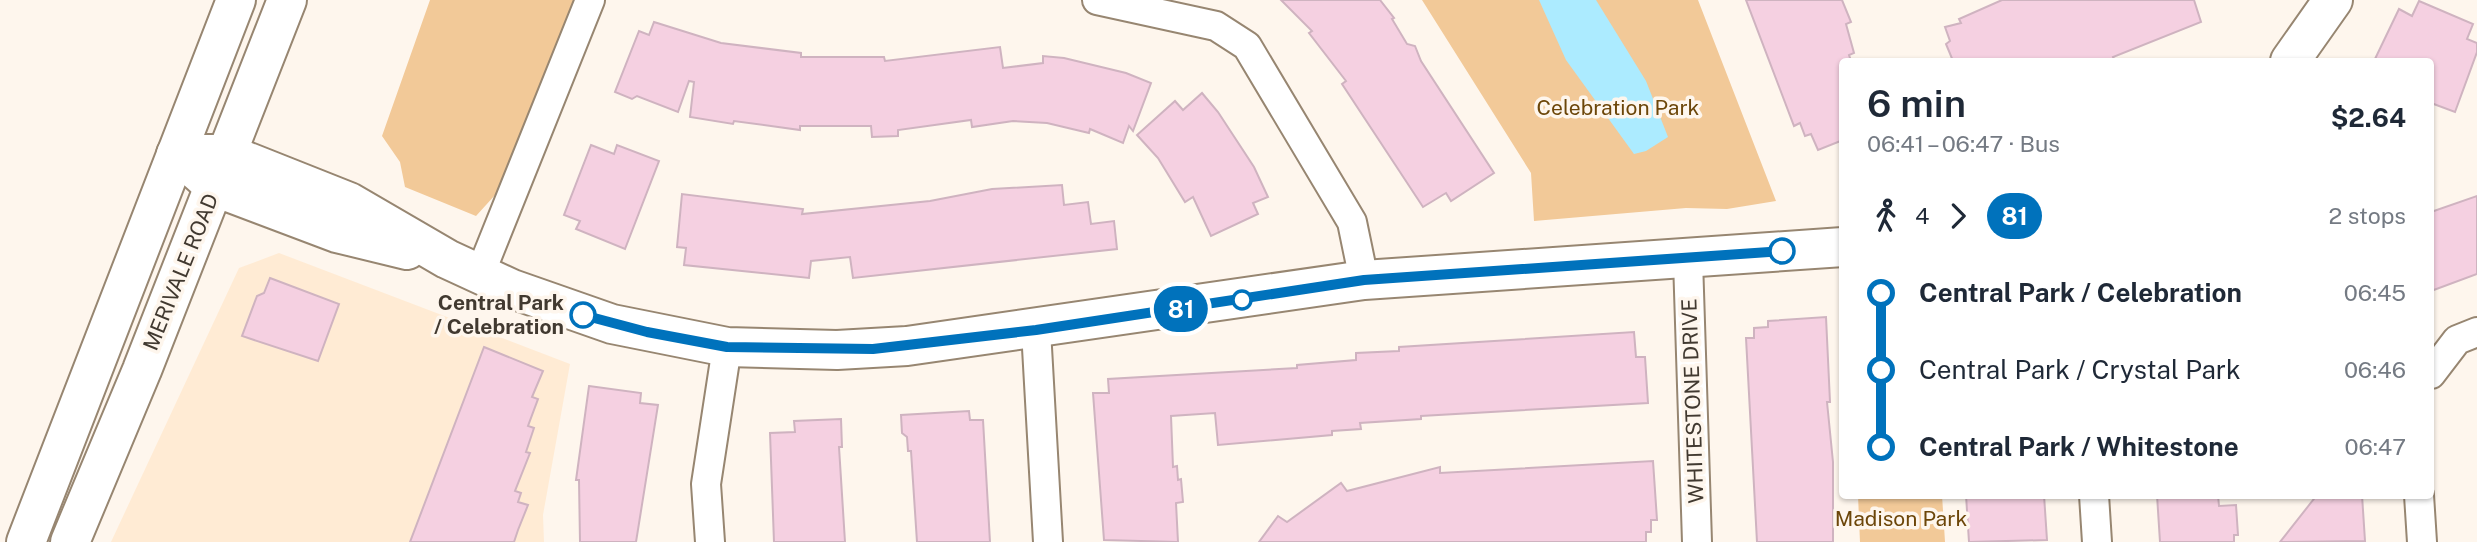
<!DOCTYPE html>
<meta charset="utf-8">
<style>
:root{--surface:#fff;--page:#f2f2f3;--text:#1f2937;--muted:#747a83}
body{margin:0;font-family:"Public Sans",sans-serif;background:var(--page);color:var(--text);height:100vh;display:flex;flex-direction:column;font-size:26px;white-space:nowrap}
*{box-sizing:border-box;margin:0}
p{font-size:23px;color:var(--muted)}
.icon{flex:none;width:38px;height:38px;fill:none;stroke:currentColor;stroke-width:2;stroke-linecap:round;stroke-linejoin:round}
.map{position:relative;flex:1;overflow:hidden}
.panel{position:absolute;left:1839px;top:58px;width:595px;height:441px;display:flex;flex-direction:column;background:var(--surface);border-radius:7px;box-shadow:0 2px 5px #0004}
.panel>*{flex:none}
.badge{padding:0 14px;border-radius:23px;font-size:24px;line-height:46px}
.map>.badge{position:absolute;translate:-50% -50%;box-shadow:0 0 0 4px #fff}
.legs{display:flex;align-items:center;gap:10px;height:77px;padding:0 28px;font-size:23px}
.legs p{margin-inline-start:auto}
.summary{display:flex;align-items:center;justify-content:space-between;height:119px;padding:0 28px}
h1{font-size:38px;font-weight:600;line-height:52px}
ul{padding:0 28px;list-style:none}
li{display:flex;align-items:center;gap:24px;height:77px;font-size:26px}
li i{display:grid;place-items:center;width:10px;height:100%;margin:0 9px;background:currentColor}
li i::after{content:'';width:18px;height:18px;margin:-9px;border:5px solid;border-radius:50%;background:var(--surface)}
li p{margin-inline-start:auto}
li:first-child i{background:linear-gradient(#0000 50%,currentColor 0)}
li:last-child i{background:linear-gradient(currentColor 50%,#0000 0)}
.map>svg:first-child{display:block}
.built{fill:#ffebd4}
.green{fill:#f2c998}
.water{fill:#acebff}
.building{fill:#f5d0e1;stroke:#cfb3c0;stroke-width:2}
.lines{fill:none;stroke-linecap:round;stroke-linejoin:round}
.street-casing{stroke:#978671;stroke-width:32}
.secondary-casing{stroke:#978671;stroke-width:42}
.street{stroke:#fff;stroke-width:28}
.secondary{stroke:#fff;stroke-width:38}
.line-1-casing{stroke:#fff;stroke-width:16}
.line-1{stroke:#0072bc;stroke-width:10}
.stop-1-dot{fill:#fff;stroke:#0072bc;stroke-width:3.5}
.labels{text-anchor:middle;stroke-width:7;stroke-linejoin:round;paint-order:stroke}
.park-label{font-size:21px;fill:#6c4609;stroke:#fef6ed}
.street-label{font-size:21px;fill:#413930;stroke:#fef6ed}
.stop-label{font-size:21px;font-weight:bold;fill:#413930;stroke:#fef6ed;text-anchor:end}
</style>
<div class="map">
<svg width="2477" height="542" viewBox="0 0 2477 542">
<rect width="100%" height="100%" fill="#fef6ed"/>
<polygon class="built" points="279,253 570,364 543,515 544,542 111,542 239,268"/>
<g class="green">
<polygon points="430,0 574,0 496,194 476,216 405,187 400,162 382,136"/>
<polygon points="1422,0 1698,0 1776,201 1727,209 1686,208 1534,221 1531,173"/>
<polygon points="1858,495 1942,495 1945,542 1860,542"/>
</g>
<polygon class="water" points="1539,0 1596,0 1646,81 1668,137 1646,151 1634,154 1566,60"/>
<g class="building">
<polygon points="1281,0 1380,0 1394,18 1392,19 1407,44 1415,46 1421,61 1494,173 1451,201 1446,193 1423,207 1342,84 1346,81 1309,33 1312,31"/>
<polygon points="1746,0 1842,0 1851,22 1846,24 1854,53 1849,55 1851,61 1843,61 1843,140 1818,150 1811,134 1805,136 1800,123 1794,126"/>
<polygon points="2002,0 2194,0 2201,22 2113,57 2115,61 1953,61 1946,44 1950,41 1945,27 1961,23 1959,19"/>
<polygon points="2419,1 2473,24 2467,39 2477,43 2477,52 2455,112 2431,103 2431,61 2374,61 2399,9 2412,16"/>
<polygon points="654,22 721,43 801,53 801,57 884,57 885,61 1000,47 1003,68 1043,63 1043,56 1064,58 1126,73 1151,83 1133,131 1129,126 1123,143 1090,129 1089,133 1047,123 1013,121 972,127 971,120 898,130 898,136 872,137 871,126 800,126 800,130 734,121 733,124 690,117 694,82 689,81 678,112 637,96 632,99 615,92 639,31 649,35"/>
<polygon points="1202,93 1218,112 1254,167 1268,197 1253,203 1258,214 1211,236 1193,197 1185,202 1158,158 1137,135 1175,101 1183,110"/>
<polygon points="591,145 614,154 617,145 659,161 625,249 576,229 580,221 564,215"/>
<polygon points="1062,185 1064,205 1088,202 1091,224 1114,221 1117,249 853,278 850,257 811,261 809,278 684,265 686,248 677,247 682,194 803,209 802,214 930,201 992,189"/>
<polygon points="2477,196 2477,274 2431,291 2431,212"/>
<polygon points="270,278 339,304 318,361 242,336 257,296 264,293"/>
<polygon points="1826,317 1830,402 1827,402 1833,462 1833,542 1757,542 1746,338 1754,338 1754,328 1768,327 1768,321"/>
<polygon points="1634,332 1636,357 1645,357 1648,403 1421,416 1421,419 1360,423 1361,429 1332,431 1332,435 1218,445 1215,413 1171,416 1173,467 1177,466 1178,480 1181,479 1183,502 1176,503 1178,542 1104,540 1093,393 1109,393 1108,379 1297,368 1297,365 1356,360 1356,353 1399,351 1399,347"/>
<polygon points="484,347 543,371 532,397 538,399 528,426 534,428 526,452 530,453 515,491 521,493 518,502 528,505 518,530 514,542 410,542"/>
<polygon points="589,386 641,393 640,403 658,405 636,542 580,542 579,480 576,480"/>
<polygon points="969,411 970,420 983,420 990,542 917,542 911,451 908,451 907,437 902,433 901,415"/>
<polygon points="841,419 842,447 839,447 845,542 774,542 770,433 795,432 794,421"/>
<polygon points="1653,461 1657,520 1651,520 1651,532 1646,532 1646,542 1259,542 1278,516 1287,522 1341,483 1347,491 1440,467 1440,473"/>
<polygon points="1966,495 2044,495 2047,540 1969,542"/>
<polygon points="2157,495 2218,495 2219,506 2236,505 2238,535 2234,535 2234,542 2160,542"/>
<polygon points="2317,495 2362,495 2365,541 2280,542"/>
</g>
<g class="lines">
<defs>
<g id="street">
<polyline points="1097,0 1216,26 1247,46 1352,222 1364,280"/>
<polyline points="1688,260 1697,542"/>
<polyline points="480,274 590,0"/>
<polyline points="1036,330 1048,542"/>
<polyline points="2431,374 2457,340 2477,332"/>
<polyline points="2094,495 2097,542"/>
<polyline points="2419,495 2422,542"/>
<polyline points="710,542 706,484 727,347"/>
</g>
<g id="secondary">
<polyline points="2290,61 2333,0"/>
<polyline points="176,154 228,154 349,202 447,259 512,289 612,324 727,347 837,350 907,346 1364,280 1843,247"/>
<polyline points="197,171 215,187 337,233 407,250"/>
<polyline points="26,542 236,0"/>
<polyline points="70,542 142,370 287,0"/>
</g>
</defs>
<use href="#street" class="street-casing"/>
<use href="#secondary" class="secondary-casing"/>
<use href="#street" class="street"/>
<use href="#secondary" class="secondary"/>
</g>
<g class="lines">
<defs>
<polyline id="line-1" points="583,315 647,332 727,347 873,349 1036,330 1364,280 1782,251"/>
</defs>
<use href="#line-1" class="line-1-casing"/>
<use href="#line-1" class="line-1"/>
</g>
<g class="stop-1-dot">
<circle cx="1782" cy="251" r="12"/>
<circle cx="1242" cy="300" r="9"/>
<circle cx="583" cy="315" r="12"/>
</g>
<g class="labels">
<g class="park-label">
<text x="1618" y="115">Celebration Park</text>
<text x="1901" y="526">Madison Park</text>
</g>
<g class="street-label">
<text transform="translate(181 272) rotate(-68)" y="7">MERIVALE ROAD</text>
<text transform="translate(1693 401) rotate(-92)" y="7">WHITESTONE DRIVE</text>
</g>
<g class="stop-label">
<text x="564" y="310">Central Park<tspan x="564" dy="24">/ Celebration</tspan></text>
</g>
</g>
</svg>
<b class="badge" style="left:1181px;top:309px;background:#0072bc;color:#fff">81</b>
<section class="panel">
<div class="summary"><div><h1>6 min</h1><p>06:41 – 06:47 · Bus</p></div><b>$2.64</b></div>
<div class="legs"><svg class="icon" aria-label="walk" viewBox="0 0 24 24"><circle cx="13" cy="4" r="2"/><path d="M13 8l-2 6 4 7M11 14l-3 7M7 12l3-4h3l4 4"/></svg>4<svg class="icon" aria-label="forward" viewBox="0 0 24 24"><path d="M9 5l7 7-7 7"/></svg><b class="badge" style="background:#0072bc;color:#fff">81</b><p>2 stops</p></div>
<ul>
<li><i style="color:#0072bc"></i><b>Central Park / Celebration</b><p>06:45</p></li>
<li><i style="color:#0072bc"></i><span>Central Park / Crystal Park</span><p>06:46</p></li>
<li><i style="color:#0072bc"></i><b>Central Park / Whitestone</b><p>06:47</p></li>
</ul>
</section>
</div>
